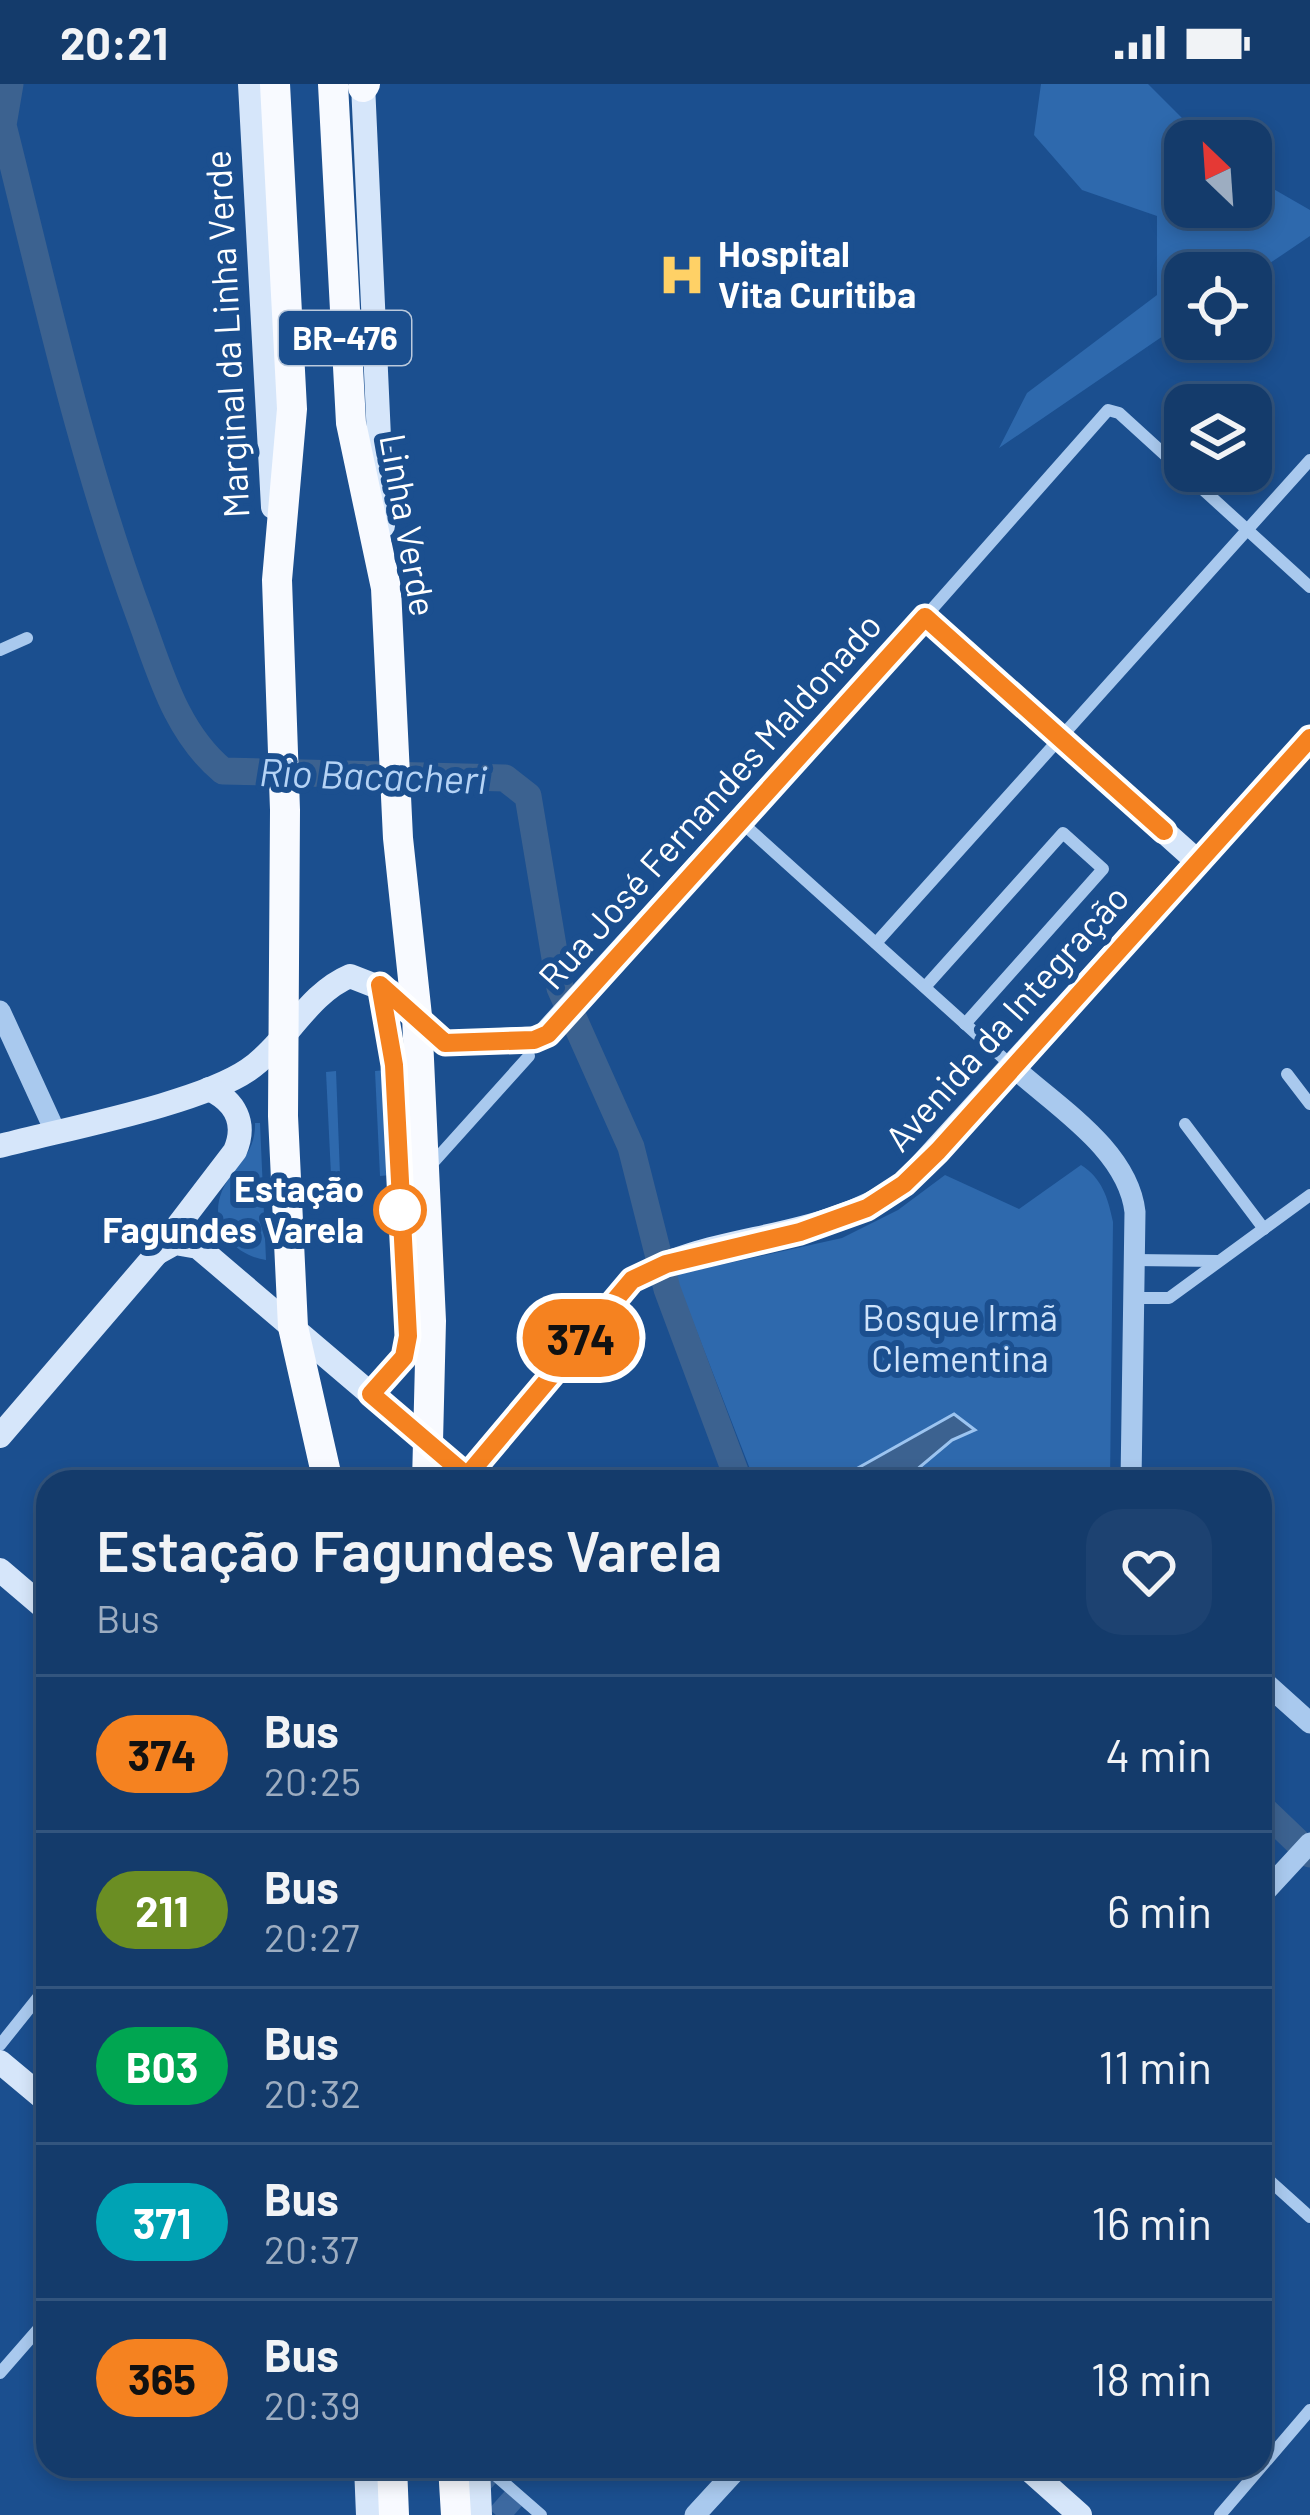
<!DOCTYPE html>
<meta charset="utf-8">
<style>
:root{--surface:#143b6b;--page:#1d4271;--text:#f1f3f6;--muted:#9dadc1;--line:#33557e}
body{margin:0;font-family:Barlow,sans-serif;background:var(--page);color:var(--text);height:100vh;display:flex;flex-direction:column;font-size:45px;white-space:nowrap}
*{box-sizing:border-box;margin:0}
p{font-size:39px;color:var(--muted)}
.icon{flex:none;width:66px;height:66px;fill:none;stroke:currentColor;stroke-width:2;stroke-linecap:round;stroke-linejoin:round}
.map{position:relative;flex:1;overflow:hidden}
.sheet{position:absolute;left:36px;top:1386px;width:1236px;height:1008px;display:flex;flex-direction:column;background:var(--surface);border-radius:36px;box-shadow:0 6px 18px #0003,0 0 0 3px var(--line)}
.sheet>*{flex:none}
.badge{padding:0 24px;border-radius:39px;font-size:42px;line-height:78px}
.needle{width:78px;rotate:335deg}
.tools{position:absolute;left:1164px;top:36px;display:grid;gap:24px}
.tools a{display:grid;place-items:center;width:108px;height:108px;border-radius:24px;background:var(--surface);box-shadow:0 6px 18px #0003,0 0 0 3px var(--line);font-size:60px}
.map>.badge{position:absolute;translate:-50% -50%;box-shadow:0 0 0 6px #fff}
.round{display:grid;place-items:center;flex:none;width:126px;height:126px;border-radius:36px;background:var(--page)}
.summary{display:flex;align-items:center;justify-content:space-between;height:204px;padding:0 60px}
h1{font-size:57px;font-weight:600;line-height:90px}
ul{padding:0;list-style:none}
li{display:flex;align-items:center;gap:36px;height:156px;padding:0 60px;border-top:3px solid var(--line)}
li div{flex:1}
li b{display:block;font-size:45px}
li em{font-style:normal}
li .badge{min-width:132px;font-weight:700;text-align:center}
.status{display:flex;justify-content:space-between;align-items:center;height:84px;padding:0 60px;background:var(--surface);direction:ltr}
.status svg{height:33px;fill:currentColor}
.map>svg:first-child{display:block}
.green{fill:#2e69ad}
.water{fill:#3c6290;stroke:#9cc4f0;stroke-width:3}
.lines{fill:none;stroke-linecap:round;stroke-linejoin:round}
.river{stroke:#3c6290;stroke-width:27}
.secondary-tunnel{stroke:#3d69a0;stroke-width:24;stroke-dasharray:24 12;stroke-linecap:butt}
.minor{stroke:#a9c9ee;stroke-width:12}
.tertiary{stroke:#a9c9ee;stroke-width:21}
.secondary{stroke:#d6e6fa;stroke-width:24}
.trunk{stroke:#f8faff;stroke-width:30}
.line-casing{stroke:#fff;stroke-width:27}
.line{stroke:#f58220;stroke-width:18}
.stop-dot{fill:#fff;stroke:#f58220;stroke-width:6}
.labels{text-anchor:middle;stroke-width:12;stroke-linejoin:round;paint-order:stroke}
.shield{fill:#1b4f8f;stroke:#bbcadd;stroke-width:3}
.shield-label{font-size:33px;font-weight:bold;fill:#fff}
.poi-label{font-size:36px;font-weight:bold;fill:#fff;stroke:#1b4f8f;text-anchor:start}
.street-label{font-size:36px;fill:#fff;stroke:#1b4f8f}
.stop-label{font-size:36px;font-weight:bold;fill:#fff;stroke:#1b4f8f;text-anchor:end}
.park-label{font-size:36px;fill:#cfe3fa;stroke:#1b4f8f}
.water-label{font-size:39px;font-style:italic;fill:#b5d3f5;stroke:#1b4f8f}
</style>
<div class="status"><b>20:21</b><svg viewBox="0 0 49 12"><path d="M0 12V9h3v3zM5 12V6h3v6zM10 12V3h3v9zM15 12V0h3v12zM26 1h20v11H26zM47 4h2v5h-2z"/></svg></div>
<div class="map">
<svg width="1310" height="2431" viewBox="0 0 1310 2431">
<rect width="100%" height="100%" fill="#1b4f8f"/>
<g class="green">
<polygon points="1041,0 1148,0 1205,57 1185,57 1185,123 1251,123 1251,92 1310,126 1310,152 1251,192 1185,189 1185,237 999,364 1027,309 1157,211 1157,132 1082,106 1034,51"/>
<polygon points="386,986 391,1091 380,1092 375,987"/>
<polygon points="336,987 340,1091 331,1091 326,988"/>
<path d="M255,1039H260L266,1176C233,1171 208,1141 222,1107C234,1081 256,1071 255,1039Z"/>
<path d="M1081,1081C1102,1094 1108,1114 1113,1138L1110,1398H755L675,1191L842,1154L898,1126L945,1091L1019,1125Z"/>
</g>
<polygon class="water" points="954,1330 975,1346 952,1356 902,1398 833,1398"/>
<g class="lines">
<g class="river">
<path d="M10,0L3,41C45,208 81,375 141,536C161,591 177,649 223,687L505,694L528,712L560,904L631,1063L667,1205L739,1398"/>
<polyline points="1260,1722 1310,1770"/>
</g>
<polyline class="secondary-tunnel" points="470,2392 514,2431"/>
<g class="minor">
<polyline points="925,533 1108,326 1119,329 1310,503"/>
<polyline points="0,566 27,554"/>
<polyline points="740,737 1012,982"/>
<polyline points="876,859 1310,376"/>
<polyline points="925,903 1063,749 1103,785 965,940"/>
<polyline points="1287,990 1310,1020"/>
<polyline points="1185,1040 1264,1145"/>
<polyline points="430,1082 529,972"/>
<polyline points="1134,1176 1218,1177"/>
<polyline points="1134,1214 1169,1214 1310,1111"/>
<polyline points="0,1961 48,1901"/>
<polyline points="1260,2088 1310,2133"/>
<polyline points="0,2289 48,2234"/>
<polyline points="494,2390 541,2431"/>
<polyline points="1220,2431 1310,2326"/>
</g>
<g class="tertiary">
<polyline points="0,927 55,1047"/>
<path d="M1013,983C1057,1023 1128,1066 1135,1128L1131,1398"/>
<polyline points="1260,1594 1310,1639"/>
<polyline points="1260,1813 1310,1759"/>
<polyline points="695,2431 740,2382"/>
</g>
<g class="secondary">
<polyline points="250,0 273,423"/>
<polyline points="363,0 383,442"/>
<path d="M0,1062C64,1045 198,1020 248,986C286,960 307,910 350,892L391,908L445,959L541,954L925,533L1198,778"/>
<path d="M157,1169L175,1159L198,1163L467,1392L632,1196C714,1147 817,1161 904,1100L1310,654"/>
<path d="M0,1352L157,1169L235,1067C247,1039 235,1017 209,1005"/>
<polyline points="0,1486 48,1527"/>
<polyline points="0,1978 48,2018"/>
<polyline points="366,2382 368,2431"/>
<polyline points="478,2382 480,2431"/>
<polyline points="1025,2382 1080,2431"/>
</g>
<g class="trunk">
<polyline points="275,0 292,325 277,496 285,726 283,1032 293,1243 328,1398"/>
<polyline points="333,0 351,339 386,504 398,754 417,932 431,1237 427,1398"/>
<polyline points="363,3 365,0"/>
<polyline points="392,2382 394,2431"/>
<polyline points="453,2382 456,2431"/>
</g>
</g>
<g class="lines">
<defs>
<polyline id="line" points="1164,747 925,533 548,950 534,956 445,959 380,901 394,981 408,1252 404,1273 371,1310 467,1392 632,1196 666,1180 800,1148 867,1124 904,1100 938,1067 1310,654"/>
</defs>
<use href="#line" class="line-casing"/>
<use href="#line" class="line"/>
</g>
<defs>
<symbol id="hospital-bare" viewBox="-9 -9 18 18"><path d="M-5-5h3v3.5h4V-5h3V5h-3V1.5h-4V5h-3Z" fill="#ffd166" stroke="#1b4f8f" stroke-width="2.5" paint-order="stroke"/></symbol>
</defs>
<g fill-rule="evenodd">
<use href="#hospital-bare" x="649" y="158" width="66" height="66"/>
</g>
<circle class="stop-dot" cx="400" cy="1126" r="24"/>
<g class="labels">
<rect class="shield" x="279" y="227" width="132" height="54" rx="9"/>
<g class="shield-label">
<text x="345" y="266">BR-476</text>
</g>
<g class="poi-label">
<text x="718" y="183">Hospital<tspan x="718" dy="41">Vita Curitiba</tspan></text>
</g>
<g class="street-label">
<text transform="translate(227 250) rotate(-93)" y="13">Marginal da Linha Verde</text>
<text transform="translate(408 441) rotate(80)" y="13">Linha Verde</text>
<text transform="translate(710 717) rotate(-48)" y="13">Rua José Fernandes Maldonado</text>
<text transform="translate(1007 934) rotate(-48)" y="13">Avenida da Integração</text>
</g>
<g class="stop-label">
<text x="364" y="1118">Estação<tspan x="364" dy="41">Fagundes Varela</tspan></text>
</g>
<g class="park-label">
<text x="960" y="1247">Bosque Irmã<tspan x="960" dy="41">Clementina</tspan></text>
</g>
<g class="water-label">
<text transform="translate(373 692) rotate(2)" y="14">Rio Bacacheri</text>
</g>
</g>
</svg>
<div class="tools">
<a><svg class="needle" viewBox="-14 -14 28 28"><path d="M0-13l5 13h-10z" fill="#e53935"/><path d="M0 13l5-13h-10z" fill="#9dadc1"/></svg></a>
<a><svg class="icon" aria-label="locate" viewBox="0 0 24 24"><circle cx="12" cy="12" r="6"/><path d="M12 2v4M12 18v4M2 12h4M18 12h4"/></svg></a>
<a><svg class="icon" aria-label="layers" viewBox="0 0 24 24"><path d="M12 4l9 5-9 5-9-5zM3 14l9 5 9-5"/></svg></a>
</div>
<b class="badge" style="left:581px;top:1254px;background:#f58220;color:#111">374</b>
<section class="sheet">
<div class="summary"><div><h1>Estação Fagundes Varela</h1><p>Bus</p></div><a class="round"><svg class="icon" aria-label="heart" viewBox="0 0 24 24"><path d="M12 20l-8-8c-3-5 5-10 8-4 3-6 11-1 8 4z"/></svg></a></div>
<ul>
<li><span class="badge" style="background:#f58220;color:#111">374</span><div><b>Bus</b><p>20:25</p></div><em>4 min</em></li>
<li><span class="badge" style="background:#6b8e23;color:#fff">211</span><div><b>Bus</b><p>20:27</p></div><em>6 min</em></li>
<li><span class="badge" style="background:#00a651;color:#fff">B03</span><div><b>Bus</b><p>20:32</p></div><em>11 min</em></li>
<li><span class="badge" style="background:#00a3b4;color:#fff">371</span><div><b>Bus</b><p>20:37</p></div><em>16 min</em></li>
<li><span class="badge" style="background:#f58220;color:#111">365</span><div><b>Bus</b><p>20:39</p></div><em>18 min</em></li>
</ul>
</section>
</div>
